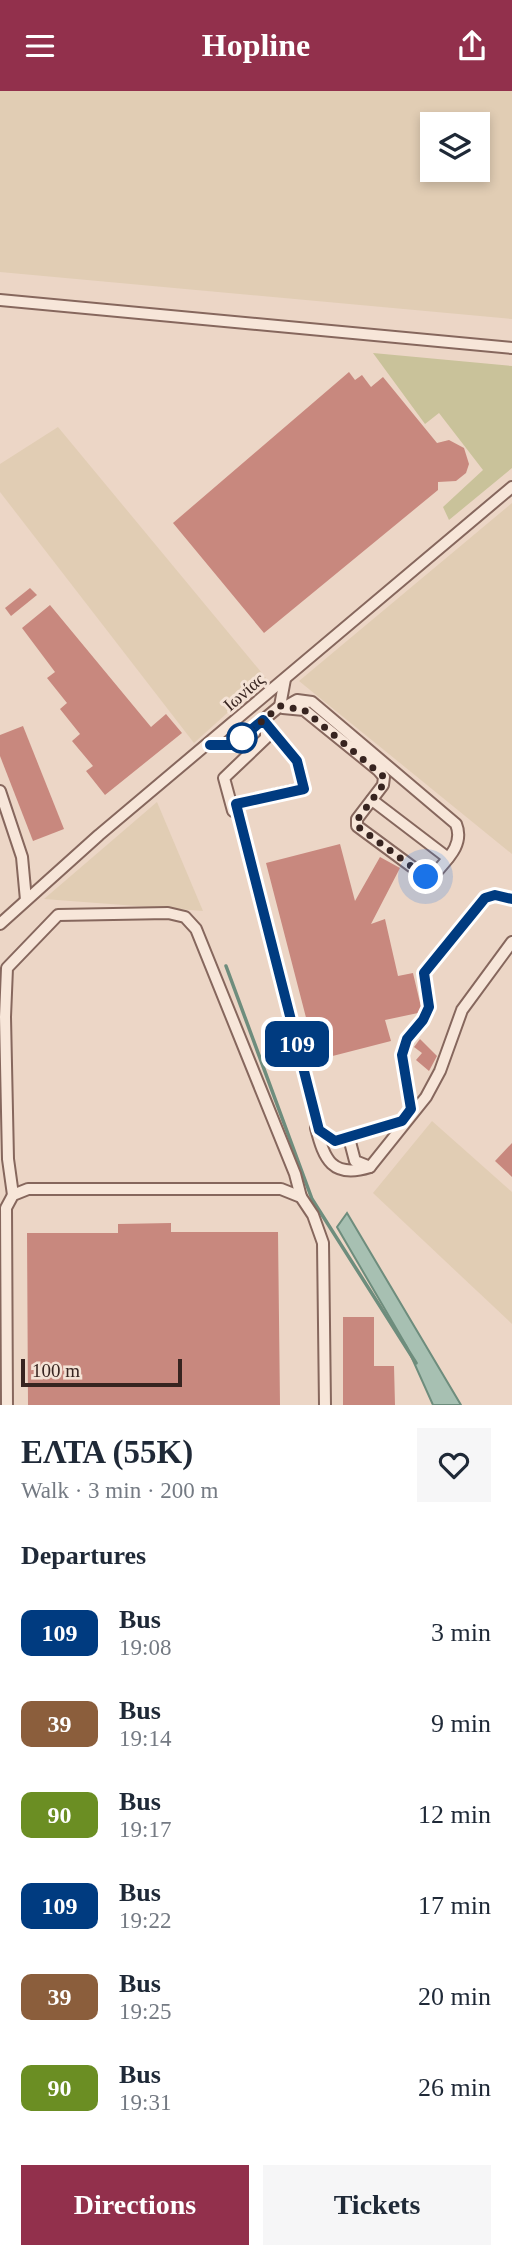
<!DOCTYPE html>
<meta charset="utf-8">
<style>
:root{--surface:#fff;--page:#f6f6f7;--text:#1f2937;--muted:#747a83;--accent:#92304c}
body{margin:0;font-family:Georgia,serif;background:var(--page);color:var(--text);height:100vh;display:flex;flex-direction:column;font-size:26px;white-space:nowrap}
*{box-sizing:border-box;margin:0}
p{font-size:23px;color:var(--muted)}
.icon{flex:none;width:38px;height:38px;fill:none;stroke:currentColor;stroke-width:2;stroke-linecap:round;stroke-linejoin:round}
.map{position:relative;height:1314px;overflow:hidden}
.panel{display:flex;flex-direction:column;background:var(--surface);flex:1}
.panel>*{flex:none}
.badge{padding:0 14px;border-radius:10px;font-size:24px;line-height:46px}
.fabs{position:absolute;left:420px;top:21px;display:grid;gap:14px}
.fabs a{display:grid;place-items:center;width:70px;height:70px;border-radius:0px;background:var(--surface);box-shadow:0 4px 10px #0003;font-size:35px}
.scale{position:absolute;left:21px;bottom:18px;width:161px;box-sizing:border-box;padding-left:7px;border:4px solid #372420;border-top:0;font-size:19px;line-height:24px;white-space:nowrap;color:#372420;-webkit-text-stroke:5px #f4e2d5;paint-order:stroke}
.you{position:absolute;width:35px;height:35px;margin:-18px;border:5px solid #fff;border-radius:50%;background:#1a73e8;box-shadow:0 0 0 10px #1a73e833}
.map>.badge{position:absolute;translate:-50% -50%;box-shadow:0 0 0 4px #fff}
h2{padding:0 21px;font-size:26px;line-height:63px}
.round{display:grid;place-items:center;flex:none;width:74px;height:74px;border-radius:0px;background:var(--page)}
.overview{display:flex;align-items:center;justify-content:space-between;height:119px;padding:0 21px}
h1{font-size:33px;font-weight:700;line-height:52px}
.action{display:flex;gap:14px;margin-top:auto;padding:14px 21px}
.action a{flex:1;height:80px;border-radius:0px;background:var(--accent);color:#fff;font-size:28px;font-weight:700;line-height:80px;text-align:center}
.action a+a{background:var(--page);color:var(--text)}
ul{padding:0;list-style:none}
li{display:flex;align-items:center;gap:21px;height:91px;padding:0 21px}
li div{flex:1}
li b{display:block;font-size:26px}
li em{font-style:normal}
li .badge{min-width:77px;font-weight:700;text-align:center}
header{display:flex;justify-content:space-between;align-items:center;height:91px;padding:0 21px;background:var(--accent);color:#fff;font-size:32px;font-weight:700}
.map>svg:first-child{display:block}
.farmland{fill:#e1cdb4;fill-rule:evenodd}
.green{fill:#c9c29a}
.water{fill:#a7c0b2;stroke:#6e8d7d;stroke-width:2}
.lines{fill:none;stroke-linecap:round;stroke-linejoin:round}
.stream{stroke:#6e8d7d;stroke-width:3.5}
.building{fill:#c8887e}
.minor-casing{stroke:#86675d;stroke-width:14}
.minor{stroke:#f7e6d9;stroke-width:10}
.line-casing{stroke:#fff;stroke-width:16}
.line{stroke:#003b80;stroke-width:10}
.walk{stroke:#372420;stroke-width:7;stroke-dasharray:0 12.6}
.stop-dot{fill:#fff;stroke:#003b80;stroke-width:3.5}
.labels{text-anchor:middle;stroke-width:6;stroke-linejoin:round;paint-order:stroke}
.street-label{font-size:18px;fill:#372420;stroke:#f4e2d5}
</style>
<header><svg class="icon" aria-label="menu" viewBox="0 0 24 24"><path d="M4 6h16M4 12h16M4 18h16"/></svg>Hopline<svg class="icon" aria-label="share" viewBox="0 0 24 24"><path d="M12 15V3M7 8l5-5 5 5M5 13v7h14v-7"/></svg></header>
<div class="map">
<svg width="512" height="1314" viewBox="0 0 512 1314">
<rect width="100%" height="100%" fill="#ecd6c6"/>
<g class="farmland">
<path d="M0,0H512V228L0,181ZM432,33H478V79H432Z"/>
<polygon points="58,336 266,587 194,652 0,401 0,373"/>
<polygon points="512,412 512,763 299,590"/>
<polygon points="157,711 203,820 44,808"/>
<polygon points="432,1030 512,1101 512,1233 373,1102"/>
</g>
<polygon class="green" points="373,262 512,275 512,377 449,429 443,416 483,379 439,322 425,333"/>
<polygon class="water" points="347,1122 461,1314 433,1314 407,1256 337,1136"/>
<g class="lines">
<polyline class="stream" points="226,875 312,1108 416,1272"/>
</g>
<g class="building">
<polygon points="349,281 355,289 362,284 371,296 383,286 437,352 449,349 464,357 469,373 466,382 456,390 438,391 438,399 264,542 173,432"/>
<polygon points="30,497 37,504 11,525 5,517"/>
<polygon points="50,514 151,636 166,623 182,642 105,704 86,680 93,675 72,650 80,643 60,618 67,612 47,587 55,581 22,537"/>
<polygon points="23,635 64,738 33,750 0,665 0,644"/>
<polygon points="340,753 355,810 380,766 400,777 371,833 385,828 398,885 413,882 421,916 418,922 385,929 391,950 317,969 266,772"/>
<polygon points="420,948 437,965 429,980 416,969 422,962 414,956"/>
<polygon points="512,1052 512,1086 495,1070"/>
<polygon points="171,1132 171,1141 278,1141 280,1314 28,1314 27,1142 118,1142 118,1133"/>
<polygon points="343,1226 374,1226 374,1275 394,1275 395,1314 343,1314"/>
</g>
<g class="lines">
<defs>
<g id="minor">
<polyline points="0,209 512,257"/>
<path d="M280,615L283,617L304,619L378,679L384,686L383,694L357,728V735L426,786H432C445,770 465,755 456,733L312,611L297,609L283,617"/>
<polyline points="263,629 297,670 304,697 236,713 319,1039 335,1050 402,1030 411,1018 402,964 407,948 423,929 429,916 424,882 485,807 495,804 512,808"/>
<polyline points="210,654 233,654 280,615 285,588"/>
<polyline points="0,700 22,766 26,809"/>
<polyline points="372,709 448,767"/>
<polyline points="233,720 224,687 266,647 266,633"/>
<polyline points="0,833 99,744 512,396"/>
<path d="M316,1037C324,1068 332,1088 370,1076L426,1006L440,980L462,919L512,851"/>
<polyline points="349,1047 355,1070 370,1076"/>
<polyline points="13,1104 8,1068 5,926 7,877 58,824 168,822 185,826 196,838 295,1083 301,1106"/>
<polyline points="7,1314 6,1117 13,1104 28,1098 281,1098 301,1106 313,1124 323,1152 325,1314"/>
</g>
</defs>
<use href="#minor" class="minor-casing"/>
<use href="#minor" class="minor"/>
</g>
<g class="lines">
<defs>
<polyline id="line" points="210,654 233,654 263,629 297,670 304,698 236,713 319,1039 335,1050 402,1030 411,1018 402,964 407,948 423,929 429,916 424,882 485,807 495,804 512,808"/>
</defs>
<use href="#line" class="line-casing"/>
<use href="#line" class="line"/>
<polyline class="walk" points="242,647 280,615 304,619 384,686 383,694 357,729 357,735 426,786"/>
</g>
<circle class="stop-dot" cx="242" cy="647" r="14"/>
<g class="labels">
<g class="street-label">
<text transform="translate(244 601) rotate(-41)" y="6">Ιωνίας</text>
</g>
</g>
</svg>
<div class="fabs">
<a><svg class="icon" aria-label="layers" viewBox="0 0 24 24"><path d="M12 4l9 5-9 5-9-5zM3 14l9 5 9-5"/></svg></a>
</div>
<div class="scale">100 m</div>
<div class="you" style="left:426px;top:786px"></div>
<b class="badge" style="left:297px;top:953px;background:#003b80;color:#fff">109</b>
</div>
<section class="panel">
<div class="overview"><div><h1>ΕΛΤΑ (55Κ)</h1><p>Walk · 3 min · 200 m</p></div><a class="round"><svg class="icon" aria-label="heart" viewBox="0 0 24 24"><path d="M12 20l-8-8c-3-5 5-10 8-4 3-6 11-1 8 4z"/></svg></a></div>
<h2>Departures</h2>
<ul>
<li><span class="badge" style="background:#003b80;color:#fff">109</span><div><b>Bus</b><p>19:08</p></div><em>3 min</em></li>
<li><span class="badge" style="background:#8b5e3c;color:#fff">39</span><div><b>Bus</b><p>19:14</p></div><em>9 min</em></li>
<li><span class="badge" style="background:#6b8e23;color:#fff">90</span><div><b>Bus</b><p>19:17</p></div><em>12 min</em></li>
<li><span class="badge" style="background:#003b80;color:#fff">109</span><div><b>Bus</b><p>19:22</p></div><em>17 min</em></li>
<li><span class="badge" style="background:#8b5e3c;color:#fff">39</span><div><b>Bus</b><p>19:25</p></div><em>20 min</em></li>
<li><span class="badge" style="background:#6b8e23;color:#fff">90</span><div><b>Bus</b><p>19:31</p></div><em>26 min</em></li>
</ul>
<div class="action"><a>Directions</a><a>Tickets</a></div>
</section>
